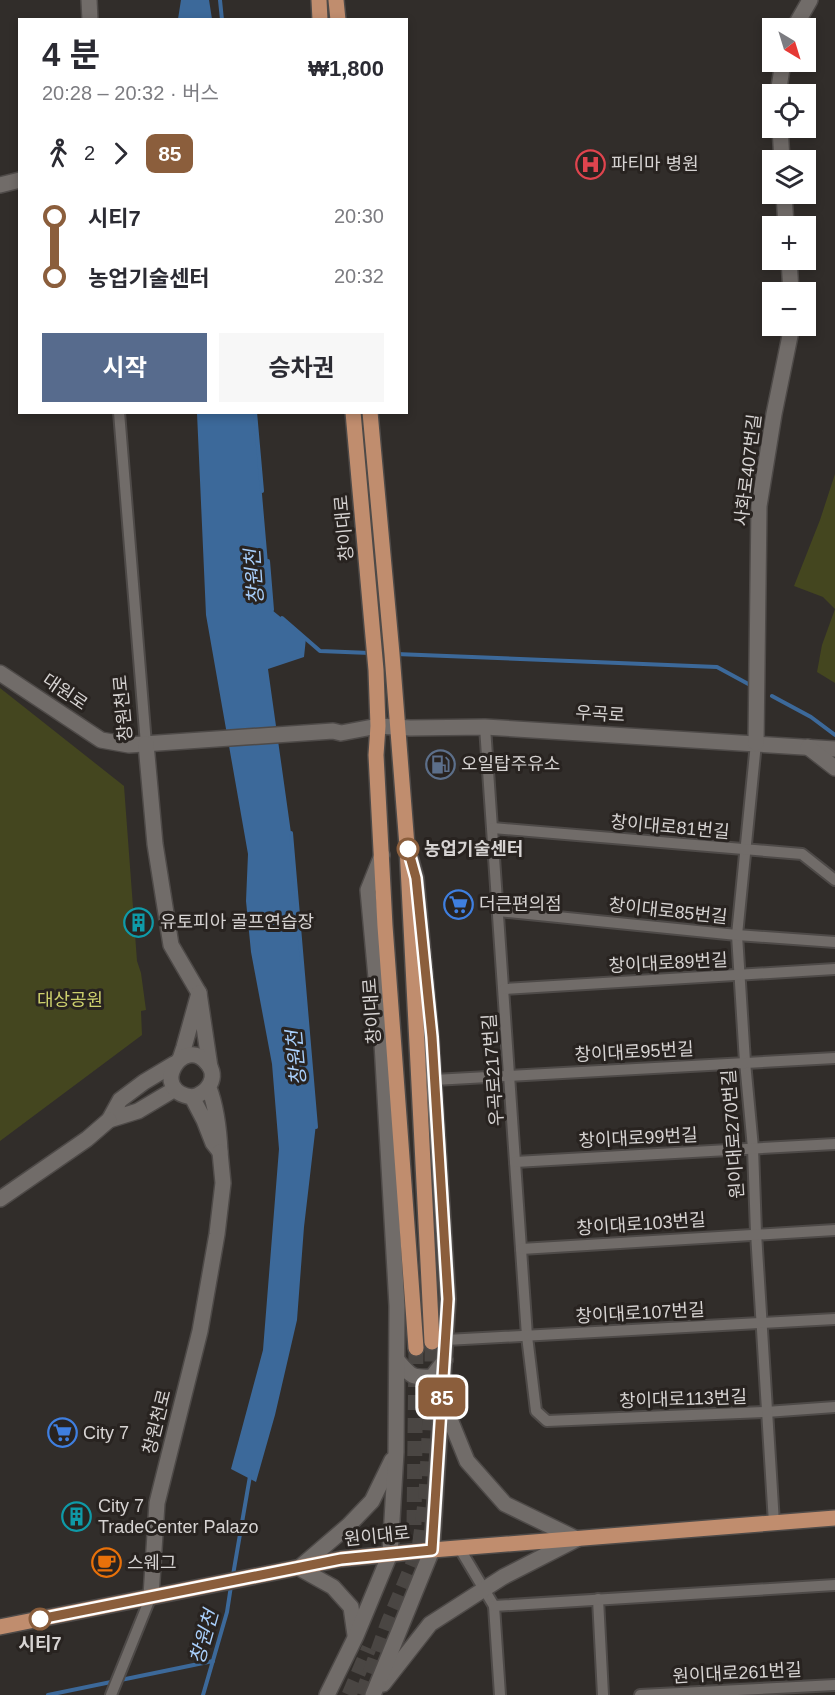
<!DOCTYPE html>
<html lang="ko">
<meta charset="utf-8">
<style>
:root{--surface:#fff;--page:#f7f7f7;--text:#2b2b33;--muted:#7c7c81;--accent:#576b8d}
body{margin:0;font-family:Helvetica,"Noto Sans KR",sans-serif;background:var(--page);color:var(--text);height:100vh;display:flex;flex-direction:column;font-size:22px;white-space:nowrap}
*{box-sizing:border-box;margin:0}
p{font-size:20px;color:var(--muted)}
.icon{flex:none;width:33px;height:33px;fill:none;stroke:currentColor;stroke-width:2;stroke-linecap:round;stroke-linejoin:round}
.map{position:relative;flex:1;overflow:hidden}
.details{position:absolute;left:18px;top:18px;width:390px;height:396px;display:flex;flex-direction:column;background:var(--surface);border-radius:0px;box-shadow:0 3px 9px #0003}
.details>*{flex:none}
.badge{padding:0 12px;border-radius:9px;font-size:21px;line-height:39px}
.needle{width:39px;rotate:142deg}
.fabs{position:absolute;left:762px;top:18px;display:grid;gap:12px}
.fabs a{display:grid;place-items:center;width:54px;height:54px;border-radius:0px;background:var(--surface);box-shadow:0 3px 9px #0003;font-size:30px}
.map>.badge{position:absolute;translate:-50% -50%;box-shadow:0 0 0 3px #fff}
.legs{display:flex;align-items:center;gap:9px;height:66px;padding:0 24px;font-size:20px}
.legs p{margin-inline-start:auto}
.headline{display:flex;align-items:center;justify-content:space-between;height:102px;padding:0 24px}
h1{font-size:33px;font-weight:700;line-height:45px}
.action{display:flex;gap:12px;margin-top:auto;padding:12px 24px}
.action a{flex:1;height:69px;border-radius:0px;background:var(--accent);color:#fff;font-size:24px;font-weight:700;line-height:69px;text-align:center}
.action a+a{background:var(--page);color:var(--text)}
ul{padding:0 24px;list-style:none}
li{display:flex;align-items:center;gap:21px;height:60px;font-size:22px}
li i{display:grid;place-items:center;width:9px;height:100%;margin:0 8px;background:currentColor}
li i::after{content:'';width:15px;height:15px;margin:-8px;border:4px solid;border-radius:50%;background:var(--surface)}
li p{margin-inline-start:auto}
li:first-child i{background:linear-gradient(#0000 50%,currentColor 0)}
li:last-child i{background:linear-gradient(currentColor 50%,#0000 0)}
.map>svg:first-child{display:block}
.green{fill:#44461f}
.water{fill:#3c699a}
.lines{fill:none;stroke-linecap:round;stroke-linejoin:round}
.stream{stroke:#3c699a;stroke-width:4}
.primary-tunnel{stroke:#4a4643;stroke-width:15;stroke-dasharray:15 8;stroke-linecap:butt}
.street-casing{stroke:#4e4a48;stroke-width:14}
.secondary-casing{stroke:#4e4a48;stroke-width:18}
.primary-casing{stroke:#4e4a48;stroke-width:18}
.street{stroke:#716c69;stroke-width:10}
.secondary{stroke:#716c69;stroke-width:15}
.primary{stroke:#c08d6e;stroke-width:15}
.line-1-casing{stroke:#fff;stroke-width:14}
.line-1{stroke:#8b5e3c;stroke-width:9}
.stop-1-dot{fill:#fff;stroke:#8b5e3c;stroke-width:3}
.labels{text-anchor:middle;stroke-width:6;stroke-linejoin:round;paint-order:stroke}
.poi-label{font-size:18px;fill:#d6d3d2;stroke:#282320;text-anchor:start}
.street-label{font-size:18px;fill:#d6d3d2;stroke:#282320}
.stop-label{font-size:18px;font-weight:bold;fill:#d6d3d2;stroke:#282320;text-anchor:start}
.park-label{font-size:18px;fill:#cdd06d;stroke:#282320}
.water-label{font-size:20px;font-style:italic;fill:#a8cefa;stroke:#282320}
</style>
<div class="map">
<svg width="835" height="1695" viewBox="0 0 835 1695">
<rect width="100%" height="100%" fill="#312d2a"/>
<g class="green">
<polygon points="835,474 835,609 823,597 794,586 820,520"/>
<polygon points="835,609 835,683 817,672 822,645"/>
<polygon points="0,688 124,786 137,961 141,973 146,1010 141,1011 142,1035 0,1141"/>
</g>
<g class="water">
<polygon points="181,0 209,0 212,19 178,19"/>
<polygon points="197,413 255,413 272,610 306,638 304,657 268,669 291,833 316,1124 304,1227 297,1320 275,1415 256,1482 231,1469 263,1350 279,1149 272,1064 251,952 246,901 248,854 206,615"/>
</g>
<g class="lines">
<g class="stream">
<polyline points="220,0 222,20"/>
<polyline points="255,412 262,491"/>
<polyline points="268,561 272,610"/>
<polyline points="282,618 320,651 370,653"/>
<polyline points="396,654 717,667 752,686"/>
<polyline points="772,696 811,717 835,735"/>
<polyline points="291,833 316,1127"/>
<polyline points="233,1575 250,1476"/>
<polyline points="48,1695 213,1661"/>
<polyline points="203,1695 227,1612 231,1586"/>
</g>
<g class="primary-tunnel">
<polyline points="414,1525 416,1348"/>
<polyline points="349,1695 369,1648"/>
<polyline points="362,1695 388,1623 419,1549 426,1495 432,1377 432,1342"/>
</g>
<defs>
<g id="street">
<polyline points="119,412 146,744"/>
<polyline points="485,727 527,1336 536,1411 547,1421 766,1412 835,1407"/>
<polyline points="756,743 737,935 745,1062 753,1148 756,1233 774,1523"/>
<polyline points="493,828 802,854 835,880"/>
<polyline points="498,911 737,935 835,942"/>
<polyline points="504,989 835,969"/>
<polyline points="434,1080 835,1058"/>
<polyline points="515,1162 835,1144"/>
<polyline points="521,1249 835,1230"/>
<polyline points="446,1340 835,1319"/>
<polyline points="460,1549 494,1606 500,1695"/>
<polyline points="598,1599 603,1695"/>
<polyline points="494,1606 835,1585"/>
<polyline points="111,1695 151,1596"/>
<polyline points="640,1695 835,1685"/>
</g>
<g id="secondary">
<polyline points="89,0 90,20"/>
<polyline points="794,28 810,0"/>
<polyline points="778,94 783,62"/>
<polyline points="780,128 782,160"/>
<polyline points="0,185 20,180"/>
<polyline points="784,194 786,226"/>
<polyline points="789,260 791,292"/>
<polyline points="0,673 101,740 129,745 333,731 341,733 378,726 410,728 485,727 835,749"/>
<polyline points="756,743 759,506 774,414 792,326"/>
<polyline points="146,744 155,844 171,945 199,993"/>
<polyline points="808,747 835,768"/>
<polyline points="180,1059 184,1047 199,993 210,1067"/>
<polyline points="174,1064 144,1082 120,1100 109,1120 138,1111 175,1089"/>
<path d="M192,1097C207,1094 220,1077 207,1063C183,1034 148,1091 192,1097L204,1120L213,1143L220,1152C219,1130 217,1109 209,1088"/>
<polyline points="0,1199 87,1139 109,1120"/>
<path d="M397,1360C411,1376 411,1378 432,1377L445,1360"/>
<polyline points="443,1402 467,1461 505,1504 577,1539"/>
<polyline points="151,1596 157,1503 200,1331 217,1234 223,1183 220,1152"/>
<polyline points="355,1635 351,1607 333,1587 299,1568 349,1525 372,1501 392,1460"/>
<polyline points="383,1684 430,1624 503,1577 577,1539"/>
<polyline points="327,1695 356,1636 390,1554 396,1452 397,1306 382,1043 368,890 382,855"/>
<polyline points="373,1695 432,1550 448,1299 431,1037 416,878 411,860"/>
</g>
<g id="primary">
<polyline points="319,0 320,20"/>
<polyline points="336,0 338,20"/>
<polyline points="353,412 376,670 378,726 376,755 385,926 416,1348"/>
<polyline points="370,412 392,654 407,846 432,1342"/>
<polyline points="0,1627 341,1559 432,1550 835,1518"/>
</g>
</defs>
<use href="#street" class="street-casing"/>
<use href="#secondary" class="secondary-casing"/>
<use href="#primary" class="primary-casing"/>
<use href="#street" class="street"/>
<use href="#secondary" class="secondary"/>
<use href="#primary" class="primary"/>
</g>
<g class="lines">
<defs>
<polyline id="line-1" points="40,1619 341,1559 432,1550 448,1299 432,1037 416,878 408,849"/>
</defs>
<use href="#line-1" class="line-1-casing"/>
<use href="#line-1" class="line-1"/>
</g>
<defs>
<symbol id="hospital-ring" viewBox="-11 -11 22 22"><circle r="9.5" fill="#282320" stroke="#e0444e" stroke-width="1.5"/><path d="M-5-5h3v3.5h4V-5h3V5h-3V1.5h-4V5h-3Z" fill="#e0444e"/></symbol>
<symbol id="fuel-ring" viewBox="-11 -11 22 22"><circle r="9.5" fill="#282320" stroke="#5c6f8a" stroke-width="1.5"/><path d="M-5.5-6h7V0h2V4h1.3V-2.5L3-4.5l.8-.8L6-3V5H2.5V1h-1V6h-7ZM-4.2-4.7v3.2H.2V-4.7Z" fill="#5c6f8a"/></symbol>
<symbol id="supermarket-ring" viewBox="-11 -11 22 22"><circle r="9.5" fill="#282320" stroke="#3f7fe0" stroke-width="1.5"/><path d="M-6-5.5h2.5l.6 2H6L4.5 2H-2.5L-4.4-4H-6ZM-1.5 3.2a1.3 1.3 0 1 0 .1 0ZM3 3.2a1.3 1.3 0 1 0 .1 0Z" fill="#3f7fe0"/></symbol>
<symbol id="building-ring" viewBox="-11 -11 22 22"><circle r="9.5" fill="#282320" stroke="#0f9aa8" stroke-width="1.5"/><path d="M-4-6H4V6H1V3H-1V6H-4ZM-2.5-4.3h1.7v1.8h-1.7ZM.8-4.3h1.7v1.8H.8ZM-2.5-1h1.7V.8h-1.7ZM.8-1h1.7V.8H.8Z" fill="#0f9aa8"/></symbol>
<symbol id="cafe-ring" viewBox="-11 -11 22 22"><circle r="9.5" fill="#282320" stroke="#e8710a" stroke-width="1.5"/><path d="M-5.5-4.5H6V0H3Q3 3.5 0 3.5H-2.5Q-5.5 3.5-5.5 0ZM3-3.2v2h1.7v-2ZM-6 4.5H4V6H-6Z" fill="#e8710a"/></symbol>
</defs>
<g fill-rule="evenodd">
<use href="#hospital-ring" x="574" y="148" width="33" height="33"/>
<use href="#fuel-ring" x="424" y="748" width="33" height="33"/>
<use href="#supermarket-ring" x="442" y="888" width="33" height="33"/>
<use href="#building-ring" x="122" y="906" width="33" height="33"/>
<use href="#supermarket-ring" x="46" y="1416" width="33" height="33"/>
<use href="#building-ring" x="60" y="1500" width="33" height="33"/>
<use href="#cafe-ring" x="90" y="1546" width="33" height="33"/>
</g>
<g class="stop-1-dot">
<circle cx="408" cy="849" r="10"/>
<circle cx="40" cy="1619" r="10"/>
</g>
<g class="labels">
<g class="poi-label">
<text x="611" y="170">파티마 병원</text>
<text x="461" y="770">오일탑주유소</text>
<text x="479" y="910">더큰편의점</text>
<text x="160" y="928">유토피아 골프연습장</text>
<text x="83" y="1439">City 7</text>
<text x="98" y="1512">City 7<tspan x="98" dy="21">TradeCenter Palazo</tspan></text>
<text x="127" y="1569">스웨그</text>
</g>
<g class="street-label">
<text transform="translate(748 470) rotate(-83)" y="6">사화로407번길</text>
<text transform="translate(344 528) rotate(-95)" y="6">창이대로</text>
<text transform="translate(65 692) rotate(34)" y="6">대원로</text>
<text transform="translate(123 708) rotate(-95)" y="6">창원천로</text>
<text transform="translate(600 714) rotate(3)" y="6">우곡로</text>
<text transform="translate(670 827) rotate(5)" y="6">창이대로81번길</text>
<text transform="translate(668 911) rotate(6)" y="6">창이대로85번길</text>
<text transform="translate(668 963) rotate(-3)" y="6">창이대로89번길</text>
<text transform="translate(372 1011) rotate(-94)" y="6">창이대로</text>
<text transform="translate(634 1052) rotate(-3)" y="6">창이대로95번길</text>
<text transform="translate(493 1070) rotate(-94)" y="6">우곡로217번길</text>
<text transform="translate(733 1134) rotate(-94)" y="6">원이대로270번길</text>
<text transform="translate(638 1138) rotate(-3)" y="6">창이대로99번길</text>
<text transform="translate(641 1224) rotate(-4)" y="6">창이대로103번길</text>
<text transform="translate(640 1313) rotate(-3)" y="6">창이대로107번길</text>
<text transform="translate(683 1399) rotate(-2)" y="6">창이대로113번길</text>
<text transform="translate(157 1422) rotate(-76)" y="6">창원천로</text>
<text transform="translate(377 1536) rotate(-6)" y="6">원이대로</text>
<text transform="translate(737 1673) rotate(-3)" y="6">원이대로261번길</text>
</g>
<g class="stop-label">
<text x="424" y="855">농업기술센터</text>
<text x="40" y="1650" text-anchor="middle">시티7</text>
</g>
<g class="park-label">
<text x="70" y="1006">대상공원</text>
</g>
<g class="water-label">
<text transform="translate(254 577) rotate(-94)" y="7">창원천</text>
<text transform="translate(296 1058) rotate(-95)" y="7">창원천</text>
<text transform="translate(204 1637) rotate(-74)" y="7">창원천</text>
</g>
</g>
</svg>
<div class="fabs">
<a><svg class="needle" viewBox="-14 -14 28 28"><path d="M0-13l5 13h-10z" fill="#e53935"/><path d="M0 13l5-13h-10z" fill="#7c7c81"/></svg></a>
<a><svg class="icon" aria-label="locate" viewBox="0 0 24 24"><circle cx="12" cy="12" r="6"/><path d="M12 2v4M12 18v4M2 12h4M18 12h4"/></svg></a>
<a><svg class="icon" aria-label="layers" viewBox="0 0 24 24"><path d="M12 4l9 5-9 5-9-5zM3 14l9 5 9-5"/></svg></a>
<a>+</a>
<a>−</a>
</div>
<b class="badge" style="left:442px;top:1397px;background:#8b5e3c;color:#fff">85</b>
<section class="details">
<div class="headline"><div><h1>4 분</h1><p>20:28 – 20:32 · 버스</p></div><b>₩1,800</b></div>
<div class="legs"><svg class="icon" aria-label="walk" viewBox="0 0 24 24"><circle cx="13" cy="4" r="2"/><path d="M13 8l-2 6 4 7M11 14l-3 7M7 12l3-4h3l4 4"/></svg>2<svg class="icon" aria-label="forward" viewBox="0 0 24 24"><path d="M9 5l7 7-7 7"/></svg><b class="badge" style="background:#8b5e3c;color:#fff">85</b></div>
<ul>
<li><i style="color:#8b5e3c"></i><b>시티7</b><p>20:30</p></li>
<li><i style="color:#8b5e3c"></i><b>농업기술센터</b><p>20:32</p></li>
</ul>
<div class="action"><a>시작</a><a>승차권</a></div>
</section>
</div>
